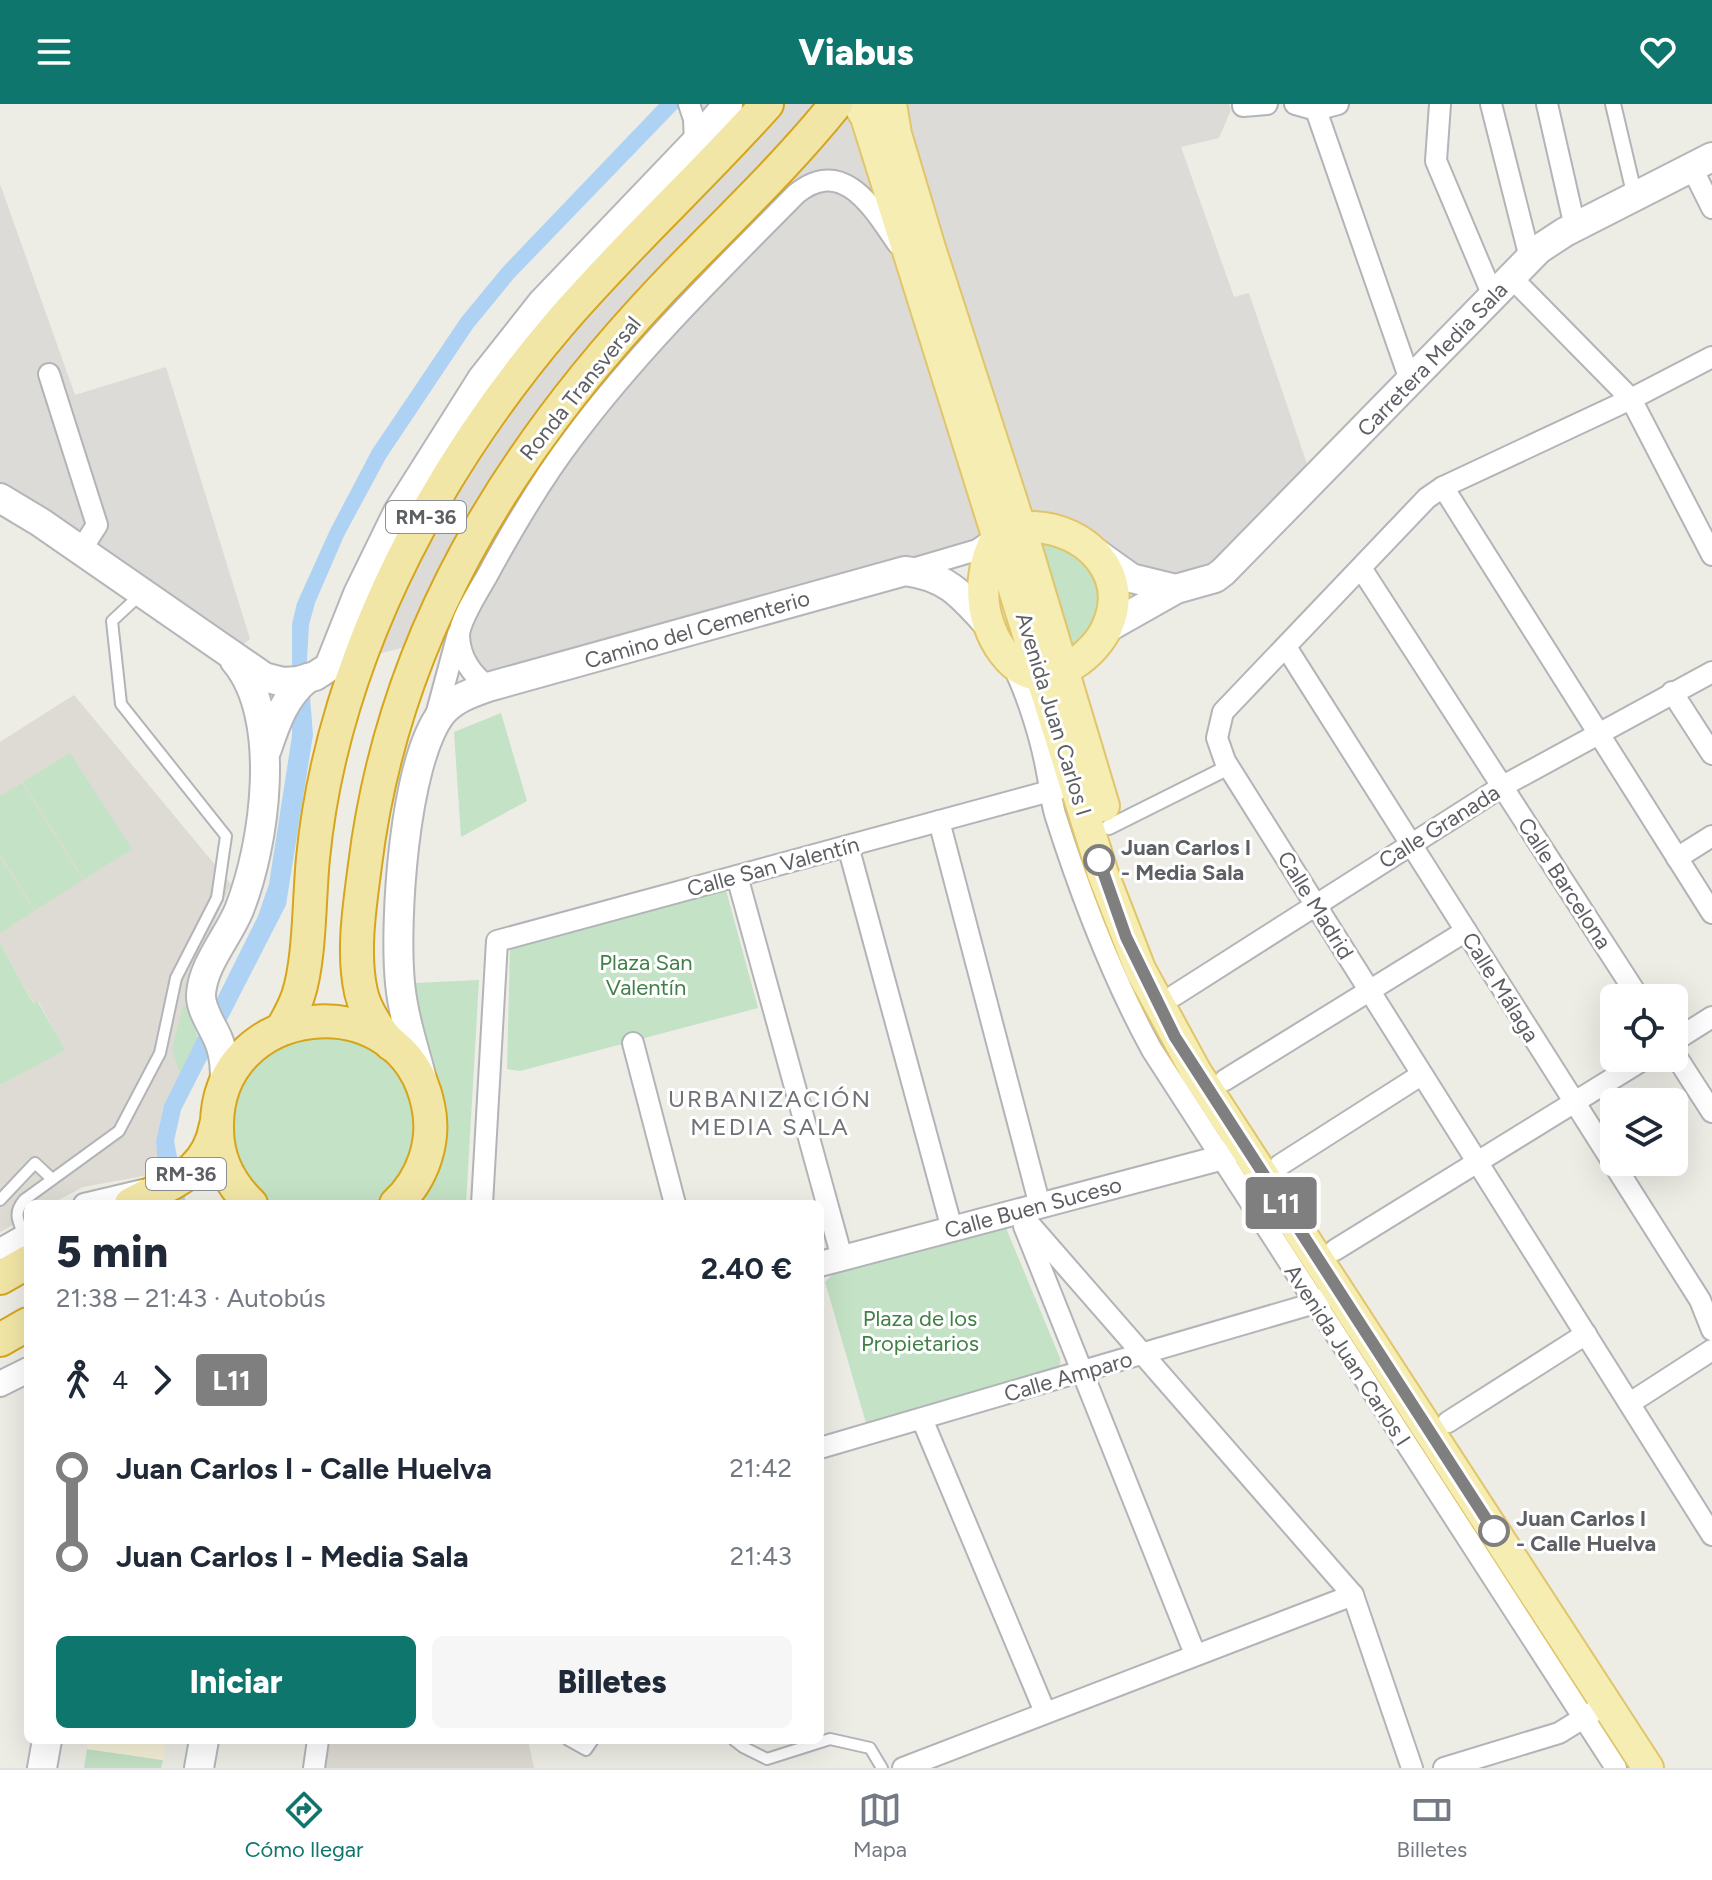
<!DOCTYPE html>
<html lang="es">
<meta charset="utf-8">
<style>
:root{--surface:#fff;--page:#f6f6f7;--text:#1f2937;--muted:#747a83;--line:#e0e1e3;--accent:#0f766e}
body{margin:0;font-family:Figtree,sans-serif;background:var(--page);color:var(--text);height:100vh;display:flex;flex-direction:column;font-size:30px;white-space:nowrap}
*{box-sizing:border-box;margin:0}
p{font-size:26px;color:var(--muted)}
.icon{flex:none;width:44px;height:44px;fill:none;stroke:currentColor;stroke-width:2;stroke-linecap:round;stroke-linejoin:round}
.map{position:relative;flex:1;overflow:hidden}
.panel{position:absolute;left:24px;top:1096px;width:800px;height:544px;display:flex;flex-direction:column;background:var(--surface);border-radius:12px;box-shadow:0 8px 32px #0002}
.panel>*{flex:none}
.badge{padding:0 16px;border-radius:6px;font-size:28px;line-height:52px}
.tools{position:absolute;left:1600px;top:880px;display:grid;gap:16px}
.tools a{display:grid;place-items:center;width:88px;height:88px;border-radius:12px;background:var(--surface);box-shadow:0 8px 32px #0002;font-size:40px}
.map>.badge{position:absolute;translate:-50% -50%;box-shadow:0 0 0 4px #fff}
.legs{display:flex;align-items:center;gap:12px;height:88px;padding:0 32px;font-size:26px}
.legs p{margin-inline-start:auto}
.head{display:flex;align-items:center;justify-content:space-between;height:136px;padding:0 32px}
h1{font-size:44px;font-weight:800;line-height:60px}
.primary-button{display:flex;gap:16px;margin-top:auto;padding:16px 32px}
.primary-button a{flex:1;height:92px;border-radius:12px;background:var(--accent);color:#fff;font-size:32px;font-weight:800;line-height:92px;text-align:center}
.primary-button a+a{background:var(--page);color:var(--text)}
ul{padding:0 32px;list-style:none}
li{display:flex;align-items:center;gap:28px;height:88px;font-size:30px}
li i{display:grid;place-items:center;width:12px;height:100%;margin:0 10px;background:currentColor}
li i::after{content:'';width:20px;height:20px;margin:-10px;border:6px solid;border-radius:50%;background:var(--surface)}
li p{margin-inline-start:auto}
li:first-child i{background:linear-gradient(#0000 50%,currentColor 0)}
li:last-child i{background:linear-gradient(currentColor 50%,#0000 0)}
header{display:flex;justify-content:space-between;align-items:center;height:104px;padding:0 32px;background:var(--accent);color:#fff;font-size:36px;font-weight:800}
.dock{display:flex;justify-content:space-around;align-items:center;height:112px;border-top:2px solid var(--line);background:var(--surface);font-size:22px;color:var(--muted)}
.dock a{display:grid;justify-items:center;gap:4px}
.dock .current{color:var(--accent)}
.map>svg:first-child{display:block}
.industrial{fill:#dcdbd7}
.education{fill:#dddbd3}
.green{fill:#c4e2c6}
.sand{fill:#f6f0d7}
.water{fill:#aed2f4}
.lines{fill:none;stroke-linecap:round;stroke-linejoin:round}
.service-casing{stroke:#b2b4b8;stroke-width:14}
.pedestrian-casing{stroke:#b2b4b8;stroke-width:18}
.minor-casing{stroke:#b2b4b8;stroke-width:24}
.tertiary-casing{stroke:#b2b4b8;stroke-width:28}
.secondary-casing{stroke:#b4b6ba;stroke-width:32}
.primary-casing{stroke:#e0c56b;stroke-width:34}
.trunk-casing{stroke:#d6a51c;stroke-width:36}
.service{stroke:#fff;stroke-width:10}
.pedestrian{stroke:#fff;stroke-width:14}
.minor{stroke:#fff;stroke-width:20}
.tertiary{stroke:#fff;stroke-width:24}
.secondary{stroke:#fff;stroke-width:28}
.primary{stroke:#f5edb2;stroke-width:30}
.trunk{stroke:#f2e6a6;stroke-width:32}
.line-1-casing{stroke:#fff;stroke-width:18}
.line-1{stroke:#7f7f7f;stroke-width:12}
.stop-1-dot{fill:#fff;stroke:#7f7f7f;stroke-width:4}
.labels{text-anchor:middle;stroke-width:6;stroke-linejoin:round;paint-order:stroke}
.shield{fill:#fff;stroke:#8e8f92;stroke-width:2}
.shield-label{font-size:20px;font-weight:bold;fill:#5d5f63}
.street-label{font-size:22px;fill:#5d5f63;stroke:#fff}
.stop-label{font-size:22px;font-weight:bold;fill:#5d5f63;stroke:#fff;text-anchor:start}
.park-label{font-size:22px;fill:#408046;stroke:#fff}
.neighbourhood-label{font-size:24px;letter-spacing:2px;fill:#6e7175;stroke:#fff}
</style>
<header><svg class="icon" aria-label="menu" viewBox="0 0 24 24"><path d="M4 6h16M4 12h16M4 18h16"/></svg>Viabus<svg class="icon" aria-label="heart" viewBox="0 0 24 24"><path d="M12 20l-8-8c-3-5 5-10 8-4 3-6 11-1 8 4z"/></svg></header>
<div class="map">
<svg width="1712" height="1664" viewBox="0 0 1712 1664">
<rect width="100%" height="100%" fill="#edece5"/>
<g class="industrial">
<polygon points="689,0 1229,0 1231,6 1219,34 1181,43 1234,193 1249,189 1313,378 1272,421 1176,485 1072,432 488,583 458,529 329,563 695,39"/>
<polygon points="0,80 75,291 166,263 250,535 230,550 0,394"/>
</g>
<g class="education">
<polygon points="74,591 231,780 187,881 187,900 198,934 164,1001 156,1037 158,1065 143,1072 83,1083 51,1100 28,1100 28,1113 0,1128 0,981 64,945 39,898 34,900 0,839 0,638"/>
<polygon points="323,1636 528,1636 534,1664 318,1664"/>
</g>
<g class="green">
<polygon points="1034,423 1053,424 1111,480 1073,560"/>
<polygon points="501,609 527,697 461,733 454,628"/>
<polygon points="70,649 132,745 84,775 23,678"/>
<polygon points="22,679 83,776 35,806 0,750 0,692"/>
<polygon points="0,753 34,807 0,829"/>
<polygon points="726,786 758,904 520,967 507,965 510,844"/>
<polygon points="0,839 33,899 38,898 65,946 0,981"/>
<path d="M479,876L466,1100H420C445,1068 455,1027 443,987C433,951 410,918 415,879Z"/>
<polygon points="187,900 198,934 180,969 172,946 183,902"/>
<polygon points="357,921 429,1003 396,1100 251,1100 225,1064 244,951"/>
<polygon points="1006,1124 1060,1254 1060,1266 866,1319 825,1178 834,1169"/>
<polygon points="87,1645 163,1656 161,1664 84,1664"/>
</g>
<polygon class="sand" points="88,1636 165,1636 163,1656 87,1645"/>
<polygon class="water" points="659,0 682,0 514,174 473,224 386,354 344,432 315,499 309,521 307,555 313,631 286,801 181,1006 174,1037 186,1100 167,1100 158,1065 156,1037 164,1001 258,812 269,780 292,632 292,520 297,499 330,426 372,346 461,214 503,163"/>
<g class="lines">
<defs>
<g id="service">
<polyline points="0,1096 35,1059 52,1075"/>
<path d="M24,1131C18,1117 13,1109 24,1096L119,1027L160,949L176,874L217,794L226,732L121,600L112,517L141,490"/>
<polyline points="568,1636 586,1646 593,1636"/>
<polyline points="734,1636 743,1643 767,1655 830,1635 870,1644 882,1664"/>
</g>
<g id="pedestrian">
<polyline points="1613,0 1635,93"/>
<polyline points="1109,723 1229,663"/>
</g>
<g id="minor">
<polyline points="689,0 694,15 695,39"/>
<polyline points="1243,0 1243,2 1267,0"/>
<polyline points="1295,0 1316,6 1338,0"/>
<polyline points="1440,0 1436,57 1493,192"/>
<polyline points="1491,0 1530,154"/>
<polyline points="1547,0 1575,123"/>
<polyline points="1316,6 1410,276"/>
<polyline points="1692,64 1712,104"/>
<polyline points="1511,173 1631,295 1712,451"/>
<polyline points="1712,253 1631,295 1443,383 1427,394 1223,608 1217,634 1225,657 1712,1431"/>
<polyline points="49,270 97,421 81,446"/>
<polyline points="1443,383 1712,809"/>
<polyline points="1361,464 1639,894"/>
<polyline points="909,466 977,446 995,434"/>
<polyline points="1286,543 1700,1196 1712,1226"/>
<path d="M1011,558C1027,589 1041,634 1047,668C1050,682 1051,696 1055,710C1081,792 1111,871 1152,946L1616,1664"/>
<path d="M488,583C472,570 460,555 459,532C459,517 479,486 487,472C513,424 541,376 574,333C640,245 719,168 796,90C844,51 874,106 898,140"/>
<polyline points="1672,588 1712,650"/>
<polyline points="435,615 458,530"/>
<polyline points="939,717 1040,1102"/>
<polyline points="848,742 952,1125"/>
<polyline points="1677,754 1712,732"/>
<polyline points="737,772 842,1154"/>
<polyline points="1175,891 1503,682 1712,568"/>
<polyline points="1674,937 1712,913"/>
<polyline points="633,939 675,1100"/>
<polyline points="1674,949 1712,1008"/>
<polyline points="1225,976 1466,827"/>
<polyline points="1280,1061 1421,971"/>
<polyline points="84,1100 143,1086"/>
<polyline points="482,1100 497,837 1061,684"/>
<polyline points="1018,1107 1353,1491 1412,1664"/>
<polyline points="1024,1122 1195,1550"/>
<polyline points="0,1145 28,1129"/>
<polyline points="1335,1146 1646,954"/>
<polyline points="1630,1299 1712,1246"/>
<polyline points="922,1315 1045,1608"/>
<polyline points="1448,1318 1586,1230"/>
<polyline points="820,1344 1315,1199 1326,1193"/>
<polyline points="314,1664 318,1636"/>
<polyline points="903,1664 1353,1491"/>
<polyline points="1444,1664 1559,1629 1593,1608"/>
</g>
<g id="tertiary">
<polyline points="820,1160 1220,1054 1242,1039"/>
<polyline points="0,1280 28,1266"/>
</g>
<g id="secondary">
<polyline points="0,394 40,418 264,573 283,578 298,577 315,572 329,563 358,490 398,408 482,275 542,199 695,39 728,0"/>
<polyline points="1096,449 1131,474 1176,485"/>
<polyline points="1107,524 1176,485 1215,474 1223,468 1539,145 1565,128 1712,53"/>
<path d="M267,645C276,618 285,592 308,574"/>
<path d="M422,975C414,944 403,912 400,879C394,817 404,660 441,610C453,595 471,589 488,583L905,467C946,472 961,490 988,520"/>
<path d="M224,984C226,967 225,951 218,935C212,921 200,905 201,890C203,860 228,833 239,806C265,741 283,614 235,557"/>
<polyline points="42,1664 47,1636"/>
<polyline points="199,1664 204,1636"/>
</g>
<g id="primary">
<polyline points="858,0 866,13 1103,770 1140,865 1196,968 1648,1664"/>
<polyline points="891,0 896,30 930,144 1021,425 1104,702"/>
<path d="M1034,423C1086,425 1131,470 1107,523C1096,549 1057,580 1027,568C1009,561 995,539 989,521C979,494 982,456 998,432Z"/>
</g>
<g id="trunk">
<path d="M282,925C288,914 294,904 298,892C310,857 309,794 313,754C318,703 329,650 344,601C387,461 465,330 560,219C625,143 700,75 767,0"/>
<path d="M391,940C378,926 365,906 361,888C352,848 360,800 365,761C393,534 507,349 662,185C720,124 783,66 836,0"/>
<path d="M131,1100C171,1078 207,1071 216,1021"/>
<path d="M251,1100C230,1080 217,1054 217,1025C214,897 402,876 428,1001C436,1037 423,1075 396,1100"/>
<polyline points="0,1174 28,1158"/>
<polyline points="0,1236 28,1220"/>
</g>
</defs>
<use href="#service" class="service-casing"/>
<use href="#pedestrian" class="pedestrian-casing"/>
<use href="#minor" class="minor-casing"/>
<use href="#tertiary" class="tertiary-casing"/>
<use href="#secondary" class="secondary-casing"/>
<use href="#primary" class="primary-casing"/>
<use href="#trunk" class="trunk-casing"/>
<use href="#service" class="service"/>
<use href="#pedestrian" class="pedestrian"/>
<use href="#minor" class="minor"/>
<use href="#tertiary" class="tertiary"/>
<use href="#secondary" class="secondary"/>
<use href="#primary" class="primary"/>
<use href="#trunk" class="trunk"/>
</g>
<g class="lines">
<defs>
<polyline id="line-1" points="1099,756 1126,833 1175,933 1494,1427"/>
</defs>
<use href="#line-1" class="line-1-casing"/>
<use href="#line-1" class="line-1"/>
</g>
<g class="stop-1-dot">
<circle cx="1099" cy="756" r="14"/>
<circle cx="1494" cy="1427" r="14"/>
</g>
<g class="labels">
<g class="shield">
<rect x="386" y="397" width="80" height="32" rx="6"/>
<rect x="146" y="1054" width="80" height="32" rx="6"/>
</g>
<g class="shield-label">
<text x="426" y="420">RM-36</text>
<text x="186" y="1077">RM-36</text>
</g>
<g class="street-label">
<text transform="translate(1432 255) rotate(-46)" y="8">Carretera Media Sala</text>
<text transform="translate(580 284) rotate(-51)" y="8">Ronda Transversal</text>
<text transform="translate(697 525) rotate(-16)" y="8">Camino del Cementerio</text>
<text transform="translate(1054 610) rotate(73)" y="8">Avenida Juan Carlos I</text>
<text transform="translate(1439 722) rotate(-32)" y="8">Calle Granada</text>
<text transform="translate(773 762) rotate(-15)" y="8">Calle San Valentín</text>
<text transform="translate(1565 779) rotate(57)" y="8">Calle Barcelona</text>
<text transform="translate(1316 801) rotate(58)" y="8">Calle Madrid</text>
<text transform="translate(1501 883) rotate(58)" y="8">Calle Málaga</text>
<text transform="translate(1033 1103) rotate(-15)" y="8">Calle Buen Suceso</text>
<text transform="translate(1348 1251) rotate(57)" y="8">Avenida Juan Carlos I</text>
<text transform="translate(1068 1272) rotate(-16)" y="8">Calle Amparo</text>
</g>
<g class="stop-label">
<text x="1121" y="751">Juan Carlos I<tspan x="1121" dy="25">- Media Sala</tspan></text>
<text x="1516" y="1422">Juan Carlos I<tspan x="1516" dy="25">- Calle Huelva</tspan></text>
</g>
<g class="park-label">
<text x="646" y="866">Plaza San<tspan x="646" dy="25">Valentín</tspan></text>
<text x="920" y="1222">Plaza de los<tspan x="920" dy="25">Propietarios</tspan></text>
</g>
<g class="neighbourhood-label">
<text x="770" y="1003">URBANIZACIÓN<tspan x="770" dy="28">MEDIA SALA</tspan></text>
</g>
</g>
</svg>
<div class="tools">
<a><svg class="icon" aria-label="locate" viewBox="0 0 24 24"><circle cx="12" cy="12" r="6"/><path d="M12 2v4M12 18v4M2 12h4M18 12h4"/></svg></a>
<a><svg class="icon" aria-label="layers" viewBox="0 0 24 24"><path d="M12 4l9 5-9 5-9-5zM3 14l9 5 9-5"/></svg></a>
</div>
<b class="badge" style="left:1281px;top:1099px;background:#7f7f7f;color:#fff">L11</b>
<section class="panel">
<div class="head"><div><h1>5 min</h1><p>21:38 – 21:43 · Autobús</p></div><b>2.40 €</b></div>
<div class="legs"><svg class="icon" aria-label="walk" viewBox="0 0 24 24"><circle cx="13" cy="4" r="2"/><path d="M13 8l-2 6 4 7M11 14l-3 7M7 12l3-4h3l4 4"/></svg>4<svg class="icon" aria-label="forward" viewBox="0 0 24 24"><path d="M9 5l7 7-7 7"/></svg><b class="badge" style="background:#7f7f7f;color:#fff">L11</b></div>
<ul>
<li><i style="color:#7f7f7f"></i><b>Juan Carlos I - Calle Huelva</b><p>21:42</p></li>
<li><i style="color:#7f7f7f"></i><b>Juan Carlos I - Media Sala</b><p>21:43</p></li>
</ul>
<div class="primary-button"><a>Iniciar</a><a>Billetes</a></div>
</section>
</div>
<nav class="dock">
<a class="current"><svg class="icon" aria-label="directions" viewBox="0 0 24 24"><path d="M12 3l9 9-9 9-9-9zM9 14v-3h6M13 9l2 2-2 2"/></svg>Cómo llegar</a>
<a><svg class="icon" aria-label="map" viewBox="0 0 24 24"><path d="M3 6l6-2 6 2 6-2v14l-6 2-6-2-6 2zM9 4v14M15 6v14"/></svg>Mapa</a>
<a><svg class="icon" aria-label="tickets" viewBox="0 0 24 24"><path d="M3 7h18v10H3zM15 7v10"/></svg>Billetes</a>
</nav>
